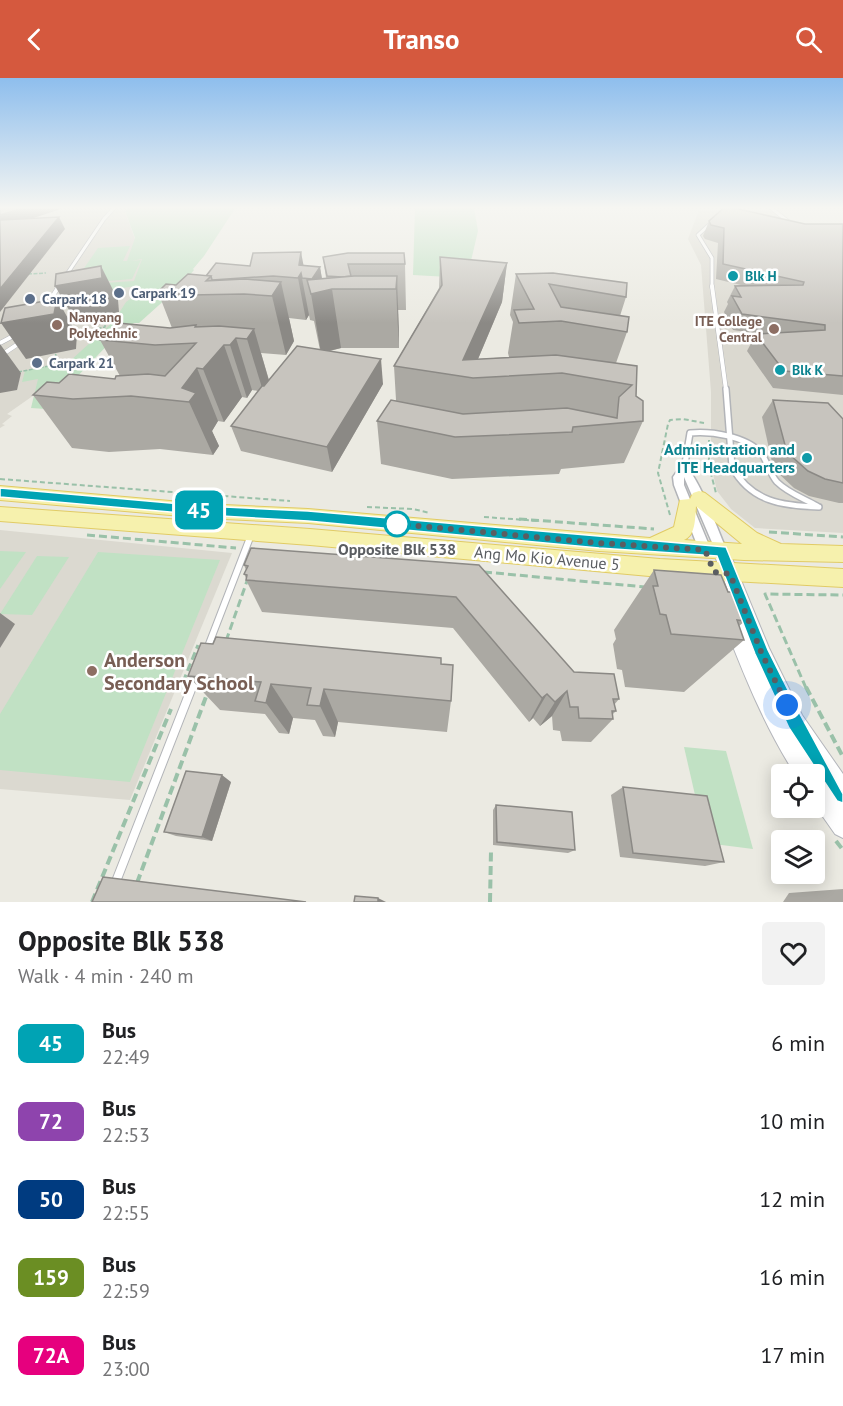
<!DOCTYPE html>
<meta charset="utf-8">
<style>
:root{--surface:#fff;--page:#f2f2f2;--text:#202124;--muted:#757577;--accent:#d5593e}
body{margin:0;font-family:"PT Sans",sans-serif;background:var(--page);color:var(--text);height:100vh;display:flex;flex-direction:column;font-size:22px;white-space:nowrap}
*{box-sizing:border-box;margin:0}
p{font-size:20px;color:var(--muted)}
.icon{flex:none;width:33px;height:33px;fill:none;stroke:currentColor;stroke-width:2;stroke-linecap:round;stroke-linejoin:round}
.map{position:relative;height:824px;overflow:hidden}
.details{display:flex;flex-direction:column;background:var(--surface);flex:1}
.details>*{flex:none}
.badge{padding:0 12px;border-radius:9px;font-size:21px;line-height:39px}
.buttons{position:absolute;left:771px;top:686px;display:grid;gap:12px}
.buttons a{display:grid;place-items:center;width:54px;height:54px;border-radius:6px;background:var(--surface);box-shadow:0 3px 15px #0003;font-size:30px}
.you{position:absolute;width:30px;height:30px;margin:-15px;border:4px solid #fff;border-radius:50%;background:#1a73e8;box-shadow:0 0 0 9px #1a73e833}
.map>.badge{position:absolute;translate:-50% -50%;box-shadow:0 0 0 3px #fff}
.round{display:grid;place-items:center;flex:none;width:63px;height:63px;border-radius:6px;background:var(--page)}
.summary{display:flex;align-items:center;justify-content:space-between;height:102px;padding:0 18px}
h1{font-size:28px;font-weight:700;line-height:45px}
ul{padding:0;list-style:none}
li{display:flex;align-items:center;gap:18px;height:78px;padding:0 18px}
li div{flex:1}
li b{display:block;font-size:22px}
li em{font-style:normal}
li .badge{min-width:66px;font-weight:700;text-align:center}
header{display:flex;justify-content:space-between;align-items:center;height:78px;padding:0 18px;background:var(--accent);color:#fff;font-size:27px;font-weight:700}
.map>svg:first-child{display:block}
.education{fill:#dbd9d0}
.green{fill:#c1e1c4}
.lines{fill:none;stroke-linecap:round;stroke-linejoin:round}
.service-far4-casing{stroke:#b2b4b8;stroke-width:4.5}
.service-far3-casing{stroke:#b2b4b8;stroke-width:5}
.service-far2-casing{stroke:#b2b4b8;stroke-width:8}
.service-far1-casing{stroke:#b2b4b8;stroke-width:8}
.service-casing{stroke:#b2b4b8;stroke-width:10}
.minor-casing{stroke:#b2b4b8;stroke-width:3}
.secondary-casing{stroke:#b3b5bb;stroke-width:2}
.primary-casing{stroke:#e1cb65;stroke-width:2}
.path-far3{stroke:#9ac1a9;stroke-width:1.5;stroke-dasharray:4 1.5;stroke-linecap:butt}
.path-far2{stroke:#9ac1a9;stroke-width:2;stroke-dasharray:5 3;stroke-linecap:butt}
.path-far1{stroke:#9ac1a9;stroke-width:3;stroke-dasharray:8 4;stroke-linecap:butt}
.path{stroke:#9ac1a9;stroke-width:4;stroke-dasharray:9 4.5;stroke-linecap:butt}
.service-far4{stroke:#fff;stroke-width:3}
.service-far3{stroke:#fff;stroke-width:4}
.service-far2{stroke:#fff;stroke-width:5}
.service-far1{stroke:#fff;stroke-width:6}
.service{stroke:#fff;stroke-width:8}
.minor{fill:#fff;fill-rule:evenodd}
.secondary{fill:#fff;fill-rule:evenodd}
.primary{fill:#f6f1ad;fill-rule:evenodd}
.wall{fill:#aba9a3;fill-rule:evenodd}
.shaded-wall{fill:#8b8985}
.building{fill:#c7c4be;stroke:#8b8985;stroke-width:1.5}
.line{fill:#00a3b4;stroke:#fff;stroke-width:1.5}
.walk{stroke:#5a5d61;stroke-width:6;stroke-dasharray:0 10.8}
.culture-dot{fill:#0f9aa8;stroke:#fff;stroke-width:2}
.service-dot{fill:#5c6f8a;stroke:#fff;stroke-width:2}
.education-dot{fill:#8d6e63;stroke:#fff;stroke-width:2}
.stop-dot{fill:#fff;stroke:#00a3b4;stroke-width:3}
.labels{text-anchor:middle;stroke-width:5;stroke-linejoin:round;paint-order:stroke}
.far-culture-label{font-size:14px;font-weight:bold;fill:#0d838f;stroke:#fff;text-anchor:start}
.far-service-label{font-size:14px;font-weight:bold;fill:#4e5e75;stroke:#fff;text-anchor:start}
.far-education-label{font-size:14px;font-weight:bold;fill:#785e54;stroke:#fff;text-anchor:start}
.culture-label{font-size:16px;font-weight:bold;fill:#0d838f;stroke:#fff;text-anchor:end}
.stop-label{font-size:16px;font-weight:bold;fill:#5a5d61;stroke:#fff}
.street-label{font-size:16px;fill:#5a5d61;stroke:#fff}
.near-education-label{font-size:20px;font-weight:bold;fill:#785e54;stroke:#fff;text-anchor:start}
</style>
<header><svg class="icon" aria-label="back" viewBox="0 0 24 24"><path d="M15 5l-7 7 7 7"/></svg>Transo<svg class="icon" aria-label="search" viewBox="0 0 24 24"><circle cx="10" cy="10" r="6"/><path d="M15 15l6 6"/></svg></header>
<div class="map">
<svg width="843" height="824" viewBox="0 0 843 824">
<rect width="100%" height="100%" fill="#ebeae2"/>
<g class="education">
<polygon points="0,129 130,129 125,134 152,207 77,287 7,336 12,338 2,346 5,347 0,350"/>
<polygon points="699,132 771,132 801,155 843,155 843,455 755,450 731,431 717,413 711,387 711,314 701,187 688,161"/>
<polygon points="0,452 232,475 130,722 0,711"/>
</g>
<g class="green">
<polygon points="130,129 236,129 204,178 193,191 194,192 172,219 168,219 139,245 134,245 122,252 46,331 31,330 38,301 22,304 25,293 70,283 114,243 126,224 137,216 136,208 103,213 74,207 134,203 142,181 130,183 141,182 132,201 73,206 98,170 130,168 123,183 127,183 135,160 125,133"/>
<polygon points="415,130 474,130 478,153 467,200 413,197"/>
<polygon points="0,473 26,474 0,511"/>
<polygon points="98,474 220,482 130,704 0,692 0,636"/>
<polygon points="37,478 69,479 32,537 0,536"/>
<polygon points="684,669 726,673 753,771 706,765"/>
</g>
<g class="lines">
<defs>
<g id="service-far4">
<polyline points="770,129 790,145"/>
<polyline points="710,146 698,157 712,180 712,210"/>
<polyline points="65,199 104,141 115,129"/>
<polyline points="58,210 60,207"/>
</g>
<g id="service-far3">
<polyline points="712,208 726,312"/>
<polyline points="47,227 59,208"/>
<polyline points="0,265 17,256"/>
<polyline points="0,278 21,264"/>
</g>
<g id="service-far2">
<path d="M726,311L732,389C751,424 783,428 819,429"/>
<path d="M684,392L690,355C711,353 746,358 761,375C768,384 769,395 777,404C788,415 803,420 817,428"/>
</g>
<g id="service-far1">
<polyline points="207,571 251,457"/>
<polyline points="192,610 196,599"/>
</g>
<polyline id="service" points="115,806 192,609"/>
<path id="minor" d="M684,388C698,395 719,456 727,473L725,476L721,478L717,476L684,399V407L711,472L709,475L705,477L701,475L699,472L674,407L673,399L680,389Z"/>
<path id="secondary" d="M721,466L727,468L729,473L769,570L802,637L843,696V760L835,756L814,726V696H795C765,649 745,600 725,548L727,542L734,539L739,541L713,473L715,468Z"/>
<g id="primary">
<path d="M0,408L204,426L308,431L650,460L674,449L680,422L690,421L693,415L699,413L705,415L757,455L781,466L843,468V484L744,482L599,473L308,445L204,440L0,422ZM696,428L742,466L684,462C696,457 695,440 696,428Z"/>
<polygon points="0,429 310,451 660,481 843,491 843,509 660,499 310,467 0,443"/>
</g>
</defs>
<use href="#service-far4" class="service-far4-casing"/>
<use href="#service-far3" class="service-far3-casing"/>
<use href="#service-far2" class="service-far2-casing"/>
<use href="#service-far1" class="service-far1-casing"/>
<use href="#service" class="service-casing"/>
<use href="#minor" class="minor-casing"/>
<use href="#secondary" class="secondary-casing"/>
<use href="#primary" class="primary-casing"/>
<g class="path-far3">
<polyline points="28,196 46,195"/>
<polyline points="76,255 105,249 105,237"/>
<polyline points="18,294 54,287 56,275"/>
</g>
<g class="path-far2">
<polyline points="709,362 709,388 716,415"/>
<polyline points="0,401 290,423"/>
<polyline points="367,429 413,431 430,435"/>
<polyline points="670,437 658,395 668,346 670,342 683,341 704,345"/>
<polyline points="484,439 540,443"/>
</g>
<g class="path-far1">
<polyline points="519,441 654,451"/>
<polyline points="769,454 843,459"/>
<polyline points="87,457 236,470"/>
<polyline points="484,494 645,509"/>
<polyline points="226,563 247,503"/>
<polyline points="183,604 198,567"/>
<polyline points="806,610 765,516 843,517"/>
</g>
<g class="path">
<polyline points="806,609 843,679"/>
<polyline points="836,763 843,772"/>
<polyline points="137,805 207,616"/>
<polyline points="92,824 171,631"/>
<polyline points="490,824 491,773"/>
</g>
<use href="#service-far4" class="service-far4"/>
<use href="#service-far3" class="service-far3"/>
<use href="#service-far2" class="service-far2"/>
<use href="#service-far1" class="service-far1"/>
<use href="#service" class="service"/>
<use href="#minor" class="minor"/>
<use href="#secondary" class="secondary"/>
<use href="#primary" class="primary"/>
</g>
<g class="wall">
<polygon points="709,143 805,146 843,146 843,317 773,310 747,273 756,256 760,256 733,252 724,234 728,226 727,224 735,208 741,207 716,201 718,165 705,161 703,158"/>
<path d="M323,179L405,186L406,232H398L399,270H341L329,273L383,306L332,394L241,373L231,348L258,313L252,312L247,320L242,319L224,344L218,343L212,353L219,368L213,377L160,371L109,374L72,370L33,317L59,305L115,301L120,298L100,262L172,250L158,214L176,207L206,198L304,188L320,189L322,201L326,200ZM309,237L310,242L314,243L320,272L269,302L261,275L286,277L294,263L289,240L306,242Z"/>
<polygon points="440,179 507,185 502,224 478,281 509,279 508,275 513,244 510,237 516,196 626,219 620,238 627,254 616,285 637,288 636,318 643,343 624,385 561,391 559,396 452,401 381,386 377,343 396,322 394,288 439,210"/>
<polygon points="773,322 843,341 843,425 839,425 809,418 794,410 776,393 772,384 762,339"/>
<polygon points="244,487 479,487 574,594 619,621 614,627 616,633 612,637 613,641 591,664 562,663 560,653 553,652 552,638 540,648 533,640 529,644 453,550 262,534 246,502 246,500 244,496 246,492"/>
<polygon points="654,492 728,514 745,543 739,548 744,562 684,614 625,609 622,592 617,591 613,566 616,561 614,552"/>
<polygon points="441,586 451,623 447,654 338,644 335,659 323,658 315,642 293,640 289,656 279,655 265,636 220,632 188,598"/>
<polygon points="231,704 212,763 176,758 164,754"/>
<polygon points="623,709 724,784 705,788 620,779 611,717"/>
<polygon points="496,727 575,772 568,775 493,767 493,732"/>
<polygon points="843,811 843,824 783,824 789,815"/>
</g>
<g class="shaded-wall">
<polygon points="25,129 60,129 58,132 0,151 0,137"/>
<polygon points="59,139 65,151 0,234 0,211"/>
<polygon points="301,174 306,200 301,195 309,237 306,242 298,200"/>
<polygon points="507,185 502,224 470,300 463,282"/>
<polygon points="101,188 118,222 119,234 75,242 55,208"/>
<polygon points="320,189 324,213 332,211 341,270 321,275 311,216 314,215 312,201"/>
<polygon points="397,198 399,256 399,270 396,211"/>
<polygon points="281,204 294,263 286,277 272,218"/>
<polygon points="57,221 77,256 76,271 26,281 1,245"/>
<polygon points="196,247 210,283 224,267 242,319 224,344 203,291 195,249"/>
<polygon points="254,251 269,303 263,313 247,261"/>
<polygon points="236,260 252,312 247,320 230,267"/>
<polygon points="0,266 21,295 17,312 0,315"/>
<polygon points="381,281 383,306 332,394 327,369"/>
<polygon points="197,290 218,343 212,353 219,368 213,377 189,324 182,310"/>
<polygon points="0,535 15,546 0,570"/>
<polygon points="271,606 293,640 289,656 266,625"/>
<polygon points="324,611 338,644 335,659 320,628"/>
<polygon points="567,613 552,638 540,648 555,624"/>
<polygon points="547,616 533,640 529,644 542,620"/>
<polygon points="222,697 231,704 212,763 202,759"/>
<polygon points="378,820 386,824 378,824"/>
</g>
<g class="building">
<polygon points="0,129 25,129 0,137"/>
<polygon points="725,129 729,129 805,146 843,146 843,298 784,293 756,256 825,252 825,247 742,236 732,218 741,219 735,208 803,207 804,204 723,186 724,150 711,147 709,143"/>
<polygon points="59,139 0,211 0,142"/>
<polygon points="301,174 299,187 320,189 312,201 302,200 301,195 298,200 273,198 212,202 211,198 206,198 216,185 250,188 253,175"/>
<polygon points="348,175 404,175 405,186 348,186 351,198 342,199 327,198 323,179"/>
<polygon points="440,179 507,185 463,282 556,277 637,288 636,318 643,323 643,343 573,349 572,354 455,359 377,343 391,322 463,336 567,330 617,340 619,319 632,307 562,295 473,300 394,288 442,207"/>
<polygon points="101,188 102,200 55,208 56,196"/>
<polygon points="553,195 627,205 626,219 549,206 561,229 629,239 627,254 561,243 519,245 514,232 534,231 516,196"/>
<polygon points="188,196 211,198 206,203 245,201 281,204 272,218 244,216 190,217 158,214 166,206 176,207"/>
<polygon points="354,198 397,198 396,211 332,211 311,216 307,202"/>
<polygon points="57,221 54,236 1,245 5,230"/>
<polygon points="118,245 170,250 196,247 195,249 219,248 254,251 247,261 236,260 230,267 224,267 203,291 197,290 182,310 196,315 189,324 131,318 73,321 33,317 47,304 59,305 69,296 115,301 116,298 148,296 165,298 196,265 155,267 100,262"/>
<polygon points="297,268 381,281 327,369 231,348 262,308 264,308"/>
<polygon points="773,322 828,325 843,341 843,405 825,401 808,393 789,376 785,367"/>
<polygon points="251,470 479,487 574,594 614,596 619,621 613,621 616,633 612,633 613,641 579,640 578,629 570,629 567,613 555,624 547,616 542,620 456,519 246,502 247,497 244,496 248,488 244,487"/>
<polygon points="654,492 721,497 728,514 734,514 745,543 737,542 744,562 671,556 666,537 660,536 653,508 658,508"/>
<polygon points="216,559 441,580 441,586 453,587 451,623 324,611 320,628 307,627 311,610 271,606 266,625 255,623 261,604 188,598 201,565 213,566"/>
<polygon points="186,693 222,697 202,759 164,754"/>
<polygon points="623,709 707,718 724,784 633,775"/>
<polygon points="496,727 572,734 575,772 497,764"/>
<polygon points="103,799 306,824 92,824"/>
<polygon points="355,818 378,820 378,824 354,824"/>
</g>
<linearGradient id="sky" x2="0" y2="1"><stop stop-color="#8ebeed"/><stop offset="0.53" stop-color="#f6f6f2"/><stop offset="1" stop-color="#f6f6f2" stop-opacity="0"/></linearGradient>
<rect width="843" height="245" fill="url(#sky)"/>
<polygon class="line" points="0,410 204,428 308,433 726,469 768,572 801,638 843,716 843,725 837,723 789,650 755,576 717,478 599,470 308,443 204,437 0,419"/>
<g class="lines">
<polyline class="walk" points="397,446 599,465 705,472 714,494 730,496 762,576 787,627"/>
</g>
<g class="culture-dot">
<circle cx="733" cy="198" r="6"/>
<circle cx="780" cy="292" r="6"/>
<circle cx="807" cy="380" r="6"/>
</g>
<g class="service-dot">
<circle cx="119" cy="215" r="6"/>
<circle cx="30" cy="221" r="6"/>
<circle cx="37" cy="285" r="6"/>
</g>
<g class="education-dot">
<circle cx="57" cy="247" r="6"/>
<circle cx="774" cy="251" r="6"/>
<circle cx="92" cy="593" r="6"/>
</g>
<circle class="stop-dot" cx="397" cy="446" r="12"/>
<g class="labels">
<g class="far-culture-label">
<text x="745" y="203">Blk H</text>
<text x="792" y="297">Blk K</text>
</g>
<g class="far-service-label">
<text x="131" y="220">Carpark 19</text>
<text x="42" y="226">Carpark 18</text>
<text x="49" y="290">Carpark 21</text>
</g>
<g class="far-education-label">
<text x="69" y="244">Nanyang<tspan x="69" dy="16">Polytechnic</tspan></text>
<text x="762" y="248" text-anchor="end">ITE College<tspan x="762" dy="16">Central</tspan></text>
</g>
<g class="culture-label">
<text x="795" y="377">Administration and<tspan x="795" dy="18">ITE Headquarters</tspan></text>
</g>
<g class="stop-label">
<text x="397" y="477">Opposite Blk 538</text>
</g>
<g class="street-label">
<text transform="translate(547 480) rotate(5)" y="6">Ang Mo Kio Avenue 5</text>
</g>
<g class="near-education-label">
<text x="104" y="589">Anderson<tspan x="104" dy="23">Secondary School</tspan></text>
</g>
</g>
</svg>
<div class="buttons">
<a><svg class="icon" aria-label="locate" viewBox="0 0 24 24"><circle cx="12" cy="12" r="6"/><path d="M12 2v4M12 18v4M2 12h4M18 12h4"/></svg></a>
<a><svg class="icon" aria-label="layers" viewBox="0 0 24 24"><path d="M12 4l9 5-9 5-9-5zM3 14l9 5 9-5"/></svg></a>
</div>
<div class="you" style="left:787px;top:627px"></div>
<b class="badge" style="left:199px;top:432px;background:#00a3b4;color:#fff">45</b>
</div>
<section class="details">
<div class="summary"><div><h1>Opposite Blk 538</h1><p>Walk · 4 min · 240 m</p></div><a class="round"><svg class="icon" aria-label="heart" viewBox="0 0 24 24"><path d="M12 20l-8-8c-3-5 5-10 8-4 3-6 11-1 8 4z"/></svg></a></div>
<ul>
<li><span class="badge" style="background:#00a3b4;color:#fff">45</span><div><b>Bus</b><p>22:49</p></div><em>6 min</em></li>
<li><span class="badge" style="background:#8e44ad;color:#fff">72</span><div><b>Bus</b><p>22:53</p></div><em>10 min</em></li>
<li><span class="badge" style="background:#003b80;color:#fff">50</span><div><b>Bus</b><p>22:55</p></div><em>12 min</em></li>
<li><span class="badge" style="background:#6b8e23;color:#fff">159</span><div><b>Bus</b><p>22:59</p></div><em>16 min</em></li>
<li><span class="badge" style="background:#e6007e;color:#fff">72A</span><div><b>Bus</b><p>23:00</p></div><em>17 min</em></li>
</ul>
</section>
